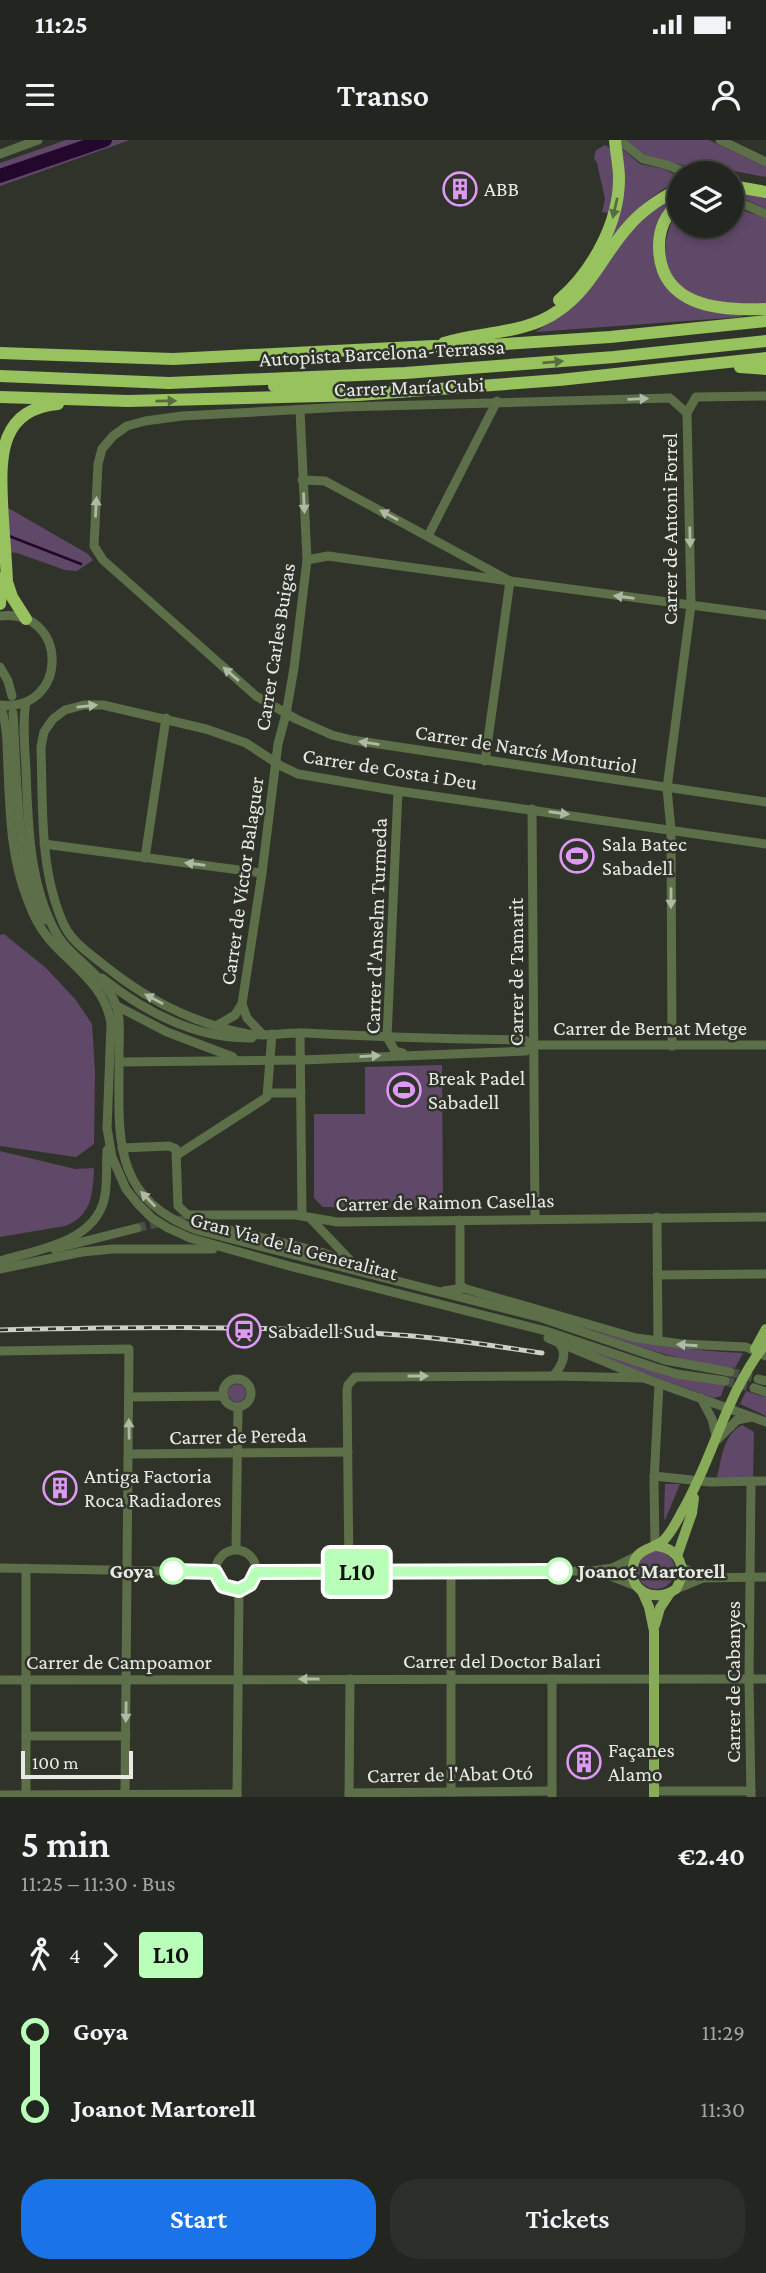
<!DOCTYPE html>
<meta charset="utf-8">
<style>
:root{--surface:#232620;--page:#2b2e29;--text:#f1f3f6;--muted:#a3a5a5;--line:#40433e;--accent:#1a73e8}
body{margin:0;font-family:"Crimson Pro",serif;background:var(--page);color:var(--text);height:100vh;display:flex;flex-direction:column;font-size:26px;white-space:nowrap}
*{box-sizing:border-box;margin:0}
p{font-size:23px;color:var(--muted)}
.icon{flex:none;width:38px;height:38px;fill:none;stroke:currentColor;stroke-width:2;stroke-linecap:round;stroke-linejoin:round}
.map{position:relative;height:1657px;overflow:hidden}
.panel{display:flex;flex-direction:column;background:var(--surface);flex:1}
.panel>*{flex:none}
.badge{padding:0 14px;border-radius:5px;font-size:24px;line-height:46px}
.fabs{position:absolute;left:667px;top:21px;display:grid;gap:14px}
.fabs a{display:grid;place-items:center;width:77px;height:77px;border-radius:50%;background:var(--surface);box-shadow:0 4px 10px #0003,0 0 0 2px var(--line);font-size:35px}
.scale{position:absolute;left:21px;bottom:18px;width:112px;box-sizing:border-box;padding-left:7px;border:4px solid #e8ebe5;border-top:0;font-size:19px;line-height:24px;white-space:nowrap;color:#e8ebe5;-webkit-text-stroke:5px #2f332a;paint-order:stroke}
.map>.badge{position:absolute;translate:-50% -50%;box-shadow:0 0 0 4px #fff}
.legs{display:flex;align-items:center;gap:10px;height:77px;padding:0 21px;font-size:23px}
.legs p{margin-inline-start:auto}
.headline{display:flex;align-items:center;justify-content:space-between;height:119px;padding:0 21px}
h1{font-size:38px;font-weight:600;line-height:52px}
.action{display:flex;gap:14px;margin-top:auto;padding:14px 21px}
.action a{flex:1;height:80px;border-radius:28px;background:var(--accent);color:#fff;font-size:28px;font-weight:600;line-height:80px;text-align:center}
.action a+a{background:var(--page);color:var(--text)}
ul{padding:0 21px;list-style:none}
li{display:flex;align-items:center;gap:24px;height:77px;font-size:26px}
li i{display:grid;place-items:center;width:10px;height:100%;margin:0 9px;background:currentColor}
li i::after{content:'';width:18px;height:18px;margin:-9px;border:5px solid;border-radius:50%;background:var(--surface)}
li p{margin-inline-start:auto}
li:first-child i{background:linear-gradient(#0000 50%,currentColor 0)}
li:last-child i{background:linear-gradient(currentColor 50%,#0000 0)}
.status{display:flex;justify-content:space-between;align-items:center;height:49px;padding:0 35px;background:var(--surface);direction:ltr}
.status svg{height:19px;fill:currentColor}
header{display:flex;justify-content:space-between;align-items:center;height:91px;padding:0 21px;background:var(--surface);font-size:32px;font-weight:600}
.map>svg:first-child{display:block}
.green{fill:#604868}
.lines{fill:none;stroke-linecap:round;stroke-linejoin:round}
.stream{stroke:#24072d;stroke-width:2.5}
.river{stroke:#24072d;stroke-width:14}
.minor-tunnel{stroke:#4b4f46;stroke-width:9;stroke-dasharray:9 4.5;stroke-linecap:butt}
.minor{stroke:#5d6f48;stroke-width:9}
.major{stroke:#87ab59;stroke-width:10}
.highway{stroke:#97c25e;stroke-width:12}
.rail-casing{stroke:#ccd0c9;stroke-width:5}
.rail{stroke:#2f332a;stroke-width:2.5;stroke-dasharray:8;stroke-linecap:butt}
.oneway{fill:#596c3f}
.oneway2{fill:#b0b9a6}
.line-1-casing{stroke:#fff;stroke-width:16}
.line-1{stroke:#b9feb9;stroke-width:10}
.stop-1-dot{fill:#fff;stroke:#b9feb9;stroke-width:3.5}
.labels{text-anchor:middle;stroke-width:5;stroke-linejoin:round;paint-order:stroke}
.poi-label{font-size:21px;fill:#e8ebe5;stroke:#2f332a;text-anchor:start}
.street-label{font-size:21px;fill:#e8ebe5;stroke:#2f332a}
.stop-label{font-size:21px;font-weight:bold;fill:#e8ebe5;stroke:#2f332a;text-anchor:end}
</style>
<div class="status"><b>11:25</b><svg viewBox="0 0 49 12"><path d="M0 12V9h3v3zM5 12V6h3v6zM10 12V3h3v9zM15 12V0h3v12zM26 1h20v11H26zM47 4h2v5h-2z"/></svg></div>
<header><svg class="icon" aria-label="menu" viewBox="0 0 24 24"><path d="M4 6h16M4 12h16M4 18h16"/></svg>Transo<svg class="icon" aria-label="person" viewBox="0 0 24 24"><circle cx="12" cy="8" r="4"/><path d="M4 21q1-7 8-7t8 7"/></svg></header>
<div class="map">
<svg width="766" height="1657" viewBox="0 0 766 1657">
<rect width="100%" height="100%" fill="#2f332a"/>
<g class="green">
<polygon points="66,0 130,0 0,46 0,23"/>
<polygon points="625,0 709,0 766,27 766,37 734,31 700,33 682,25 647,16"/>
<polygon points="605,5 611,9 614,53 609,73 602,72 605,59 597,23 594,18 596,10"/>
<path d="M618,5L640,24L664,29L679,37V40C647,58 634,71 610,99Z"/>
<polygon points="738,51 766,56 766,69 732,53"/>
<path d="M679,55L655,93L676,155C697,171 717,174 742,174L741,177L535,192L571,169L630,92L646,76Z"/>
<path d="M732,67L766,78V163C749,164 728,166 712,162C705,160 693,156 687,152C659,134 660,94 679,71V86H732Z"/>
<polygon points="0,366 10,369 88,414 93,420 77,431 65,430 17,413 0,411"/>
<polygon points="4,794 46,828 75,859 92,884 95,932 94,1004 76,1017 0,1006 0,795"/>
<polygon points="442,925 443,1068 323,1067 314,1058 314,974 365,974 365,927"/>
<path d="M0,1011L75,1029L94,1028C93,1053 92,1076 65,1086L0,1097Z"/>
<path d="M594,1191C643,1204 692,1211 743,1213L735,1228C682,1222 643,1208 594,1191Z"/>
<polygon points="570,1202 668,1236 725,1245 721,1256 714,1258 618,1224"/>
<circle cx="237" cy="1253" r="9"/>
<polygon points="746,1251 766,1257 766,1276 740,1264"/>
<path d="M742,1285L754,1292L753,1339L717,1337C722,1318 723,1295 742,1285Z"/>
<polygon points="665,1344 680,1344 665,1380 664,1378"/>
<circle cx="656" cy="1430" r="19"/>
</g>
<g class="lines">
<polyline class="stream" points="9,396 81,424"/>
<polyline class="river" points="0,36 105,0"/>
<g class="minor-tunnel">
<polyline points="177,1080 206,1084"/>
<polyline points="137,1088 163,1082"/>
<polyline points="730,1232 758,1239"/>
<polyline points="725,1241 754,1248"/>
</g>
<g class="minor">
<polyline points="619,0 643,19 667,25 687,33"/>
<polyline points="720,0 766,22"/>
<polyline points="0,14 38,0"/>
<polyline points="732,59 766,74"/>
<polyline points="687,273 670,258 344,267 182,276 145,281 127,286 113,296 102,309 98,324 94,406 103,420 256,556 296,579 332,595 352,600 766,662"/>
<polyline points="302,340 325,341 510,441 766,475"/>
<polyline points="428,396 497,261"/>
<polyline points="307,420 328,416 510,441 485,621"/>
<path d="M0,476C70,468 69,573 0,565"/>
<polyline points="0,527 8,541 12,556"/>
<path d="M26,562C22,584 25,607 26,630C28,684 29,743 55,791C68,817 104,833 116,865C121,879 119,898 119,912C120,990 107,1057 197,1090L542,1178L665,1220L730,1232"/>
<path d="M0,565C8,586 7,607 8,629C10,674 11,719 28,761C33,775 39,787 49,799C72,826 106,846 111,884L107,988L112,1017L126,1049L138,1064L152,1078L168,1088L190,1098L289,1126L546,1191L656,1228L677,1234L725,1241"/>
<path d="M13,573C17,627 15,736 46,780"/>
<polyline points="398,651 387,897 395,911 403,913"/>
<polyline points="532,669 535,1079"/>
<polyline points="44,704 262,733"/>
<path d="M766,704L398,651L298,634L281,626L246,603L206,589L103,565H84L65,570L53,579L44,592L41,607C43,666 39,731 64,785C72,802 90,814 105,826C146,859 195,884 248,894C267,897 286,892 306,893C378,897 451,899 524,900L534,905H766"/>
<polyline points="145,718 166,578"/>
<path d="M102,838C145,872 197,899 252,898"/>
<polyline points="115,865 167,892 233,917"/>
<polyline points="216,886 235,875 242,864"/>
<polyline points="300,893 302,1076"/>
<polyline points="263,895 247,878 242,864 262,733 278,604 286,574 294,528 307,420 300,270"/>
<polyline points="672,906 671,690 667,648 691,465 687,273 696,257 766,256"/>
<polyline points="119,922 302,920 526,911 534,905"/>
<polyline points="269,953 301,953"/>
<polyline points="122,1008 169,1006 176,1009 178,1066 188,1075 296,1075 337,1082 766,1077"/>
<polyline points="177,1015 267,957 272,894"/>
<polyline points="657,1077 658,1201"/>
<polyline points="310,1078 350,1120"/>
<polyline points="460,1080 460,1144 463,1148"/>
<polyline points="206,1084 321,1112 362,1127"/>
<polyline points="54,1109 137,1088"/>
<path d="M0,1121C36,1110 93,1103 104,1060C108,1044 106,1026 107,1010"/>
<polyline points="0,1129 82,1112 113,1109 213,1109"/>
<polyline points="657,1135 766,1134"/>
<polyline points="444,1151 463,1148 636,1198 682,1204 746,1207 766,1216"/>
<polyline points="548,1198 644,1238 766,1282"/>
<polyline points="0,1211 129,1209 125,1654"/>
<path d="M553,1236C562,1226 569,1213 558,1202"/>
<polyline points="758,1239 766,1241"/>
<circle cx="237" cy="1253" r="14"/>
<polyline points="754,1248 766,1252"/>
<polyline points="129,1257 224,1256"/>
<polyline points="701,1258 712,1279 716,1295"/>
<polyline points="718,1299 737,1280 751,1277"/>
<polyline points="129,1314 348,1312"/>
<polyline points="654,1336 710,1342 766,1341"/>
<polyline points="751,1342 749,1538 751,1657"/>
<polyline points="655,1406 654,1342 659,1244"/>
<polyline points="236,1409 238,1267"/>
<circle cx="236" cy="1430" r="20"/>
<polyline points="682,1427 703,1438"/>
<polyline points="0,1428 215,1432"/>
<polyline points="26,1428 26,1655"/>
<polyline points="256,1432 592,1431 612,1428 637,1416"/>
<polyline points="349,1432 347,1250 348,1245 355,1237 553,1236 644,1238"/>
<polyline points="451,1432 451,1652"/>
<polyline points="600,1432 636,1446"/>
<polyline points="676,1449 703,1438 766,1437"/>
<polyline points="552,1539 552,1657"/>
<polyline points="0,1540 766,1539"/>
<polyline points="26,1596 126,1596"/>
<polyline points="654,1651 751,1651"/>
<polyline points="349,1653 552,1651"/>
<polyline points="0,1655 237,1654"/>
<polyline points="349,1656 350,1539"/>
<polyline points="237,1657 239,1450"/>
</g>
<g class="major">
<polyline points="755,1209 766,1189"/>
<path d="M657,1406C680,1409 688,1429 676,1449C655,1464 625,1451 634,1422C639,1408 653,1409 663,1401C672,1392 677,1381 683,1370C715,1314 725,1255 766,1203"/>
<polyline points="677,1416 692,1373 694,1358"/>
<polyline points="642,1451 649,1467 654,1491 654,1657"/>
<polyline points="655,1485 660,1468 670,1453"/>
</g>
<g class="highway">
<polyline points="732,46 766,52"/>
<path d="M679,63C666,74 659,89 659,106C659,167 720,171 766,169"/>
<path d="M559,160C592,132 619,83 619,39C619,26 616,13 615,0"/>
<path d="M444,203C482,191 524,195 558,171C589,151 603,115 627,88C641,71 659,59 679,49"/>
<polyline points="0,213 173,219 434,206 460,207 610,197 766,181"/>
<polyline points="740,227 766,229"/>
<polyline points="0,236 169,243 405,233 614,217 766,201"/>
<polyline points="274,246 340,248"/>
<polyline points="0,257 128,261 358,255 559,240 766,218"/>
<polyline points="0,464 2,438"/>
<path d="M26,479L12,457L7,442C6,415 3,388 2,361C0,316 0,269 58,264"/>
</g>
<defs>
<path id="rail" d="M0,1190C133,1187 266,1185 399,1195C447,1198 494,1206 542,1213"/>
</defs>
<use href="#rail" class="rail-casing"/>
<use href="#rail" class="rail"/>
</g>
<defs><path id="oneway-solid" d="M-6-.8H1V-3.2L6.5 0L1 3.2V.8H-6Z" transform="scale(1.75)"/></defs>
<g class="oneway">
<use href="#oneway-solid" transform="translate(615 68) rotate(103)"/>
<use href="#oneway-solid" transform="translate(553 222) rotate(-5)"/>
<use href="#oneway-solid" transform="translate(166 261) rotate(-1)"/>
</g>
<g class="oneway2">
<use href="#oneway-solid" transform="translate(638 259) rotate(-2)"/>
<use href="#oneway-solid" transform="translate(304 363) rotate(87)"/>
<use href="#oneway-solid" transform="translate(96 367) rotate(-87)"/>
<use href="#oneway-solid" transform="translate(389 375) rotate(-152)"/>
<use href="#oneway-solid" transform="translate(690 397) rotate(89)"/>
<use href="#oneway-solid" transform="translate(624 457) rotate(-172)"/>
<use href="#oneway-solid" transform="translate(231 534) rotate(-139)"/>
<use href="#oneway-solid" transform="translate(87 566) rotate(-6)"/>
<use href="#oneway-solid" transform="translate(369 603) rotate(-171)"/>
<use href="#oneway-solid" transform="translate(559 673) rotate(8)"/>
<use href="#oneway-solid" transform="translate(195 724) rotate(-172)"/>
<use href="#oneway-solid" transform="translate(671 758) rotate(90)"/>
<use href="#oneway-solid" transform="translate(154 859) rotate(-152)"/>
<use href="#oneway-solid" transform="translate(370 916) rotate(-3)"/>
<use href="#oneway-solid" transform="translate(148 1059) rotate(-134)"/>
<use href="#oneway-solid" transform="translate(687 1205) rotate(-176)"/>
<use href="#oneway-solid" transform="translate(418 1236)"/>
<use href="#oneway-solid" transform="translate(129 1289) rotate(-91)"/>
<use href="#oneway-solid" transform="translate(309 1539) rotate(180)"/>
<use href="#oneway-solid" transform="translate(126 1572) rotate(91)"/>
</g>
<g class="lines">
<defs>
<polyline id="line-1" points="173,1431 215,1432 223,1446 239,1450 250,1444 256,1432 559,1431"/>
</defs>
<use href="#line-1" class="line-1-casing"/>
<use href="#line-1" class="line-1"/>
</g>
<defs>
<symbol id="building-ring" viewBox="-11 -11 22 22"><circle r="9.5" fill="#2f332a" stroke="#dd99f4" stroke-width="1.5"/><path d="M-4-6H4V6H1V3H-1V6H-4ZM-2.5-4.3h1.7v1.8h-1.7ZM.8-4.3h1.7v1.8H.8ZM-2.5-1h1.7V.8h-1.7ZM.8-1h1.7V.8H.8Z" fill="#dd99f4"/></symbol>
<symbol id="stadium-ring" viewBox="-11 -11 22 22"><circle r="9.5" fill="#2f332a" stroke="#dd99f4" stroke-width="1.5"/><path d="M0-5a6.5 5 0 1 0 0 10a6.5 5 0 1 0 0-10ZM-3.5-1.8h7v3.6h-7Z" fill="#dd99f4"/></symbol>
<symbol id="station-ring" viewBox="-11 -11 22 22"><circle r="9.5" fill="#2f332a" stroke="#dd99f4" stroke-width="1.5"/><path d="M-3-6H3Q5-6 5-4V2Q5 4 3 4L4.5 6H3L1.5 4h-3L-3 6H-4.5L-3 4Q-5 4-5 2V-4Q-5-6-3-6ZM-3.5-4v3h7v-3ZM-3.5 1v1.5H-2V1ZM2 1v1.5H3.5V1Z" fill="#dd99f4"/></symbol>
</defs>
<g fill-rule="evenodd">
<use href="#building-ring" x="441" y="30" width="38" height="38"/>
<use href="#stadium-ring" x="558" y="697" width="38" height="38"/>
<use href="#stadium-ring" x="385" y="931" width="38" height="38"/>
<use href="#station-ring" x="225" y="1172" width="38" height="38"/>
<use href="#building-ring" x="41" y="1329" width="38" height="38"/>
<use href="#building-ring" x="565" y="1603" width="38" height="38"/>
</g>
<g class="stop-1-dot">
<circle cx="173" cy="1431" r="12"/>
<circle cx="559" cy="1431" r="12"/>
</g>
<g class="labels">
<g class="poi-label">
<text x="484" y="56">ABB</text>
<text x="602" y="711">Sala Batec<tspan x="602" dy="24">Sabadell</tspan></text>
<text x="428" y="945">Break Padel<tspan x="428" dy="24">Sabadell</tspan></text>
<text x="268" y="1198">Sabadell Sud</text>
<text x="84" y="1343">Antiga Factoria<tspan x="84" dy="24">Roca Radiadores</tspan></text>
<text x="608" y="1617">Façanes<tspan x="608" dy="24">Alamo</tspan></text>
</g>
<g class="street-label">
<text transform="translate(382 213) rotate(-3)" y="7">Autopista Barcelona-Terrassa</text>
<text transform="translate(409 247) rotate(-2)" y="7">Carrer María Cubi</text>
<text transform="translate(670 389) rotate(-90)" y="7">Carrer de Antoni Forrel</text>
<text transform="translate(275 507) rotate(-81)" y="7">Carrer Carles Buigas</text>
<text transform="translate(526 609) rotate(9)" y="7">Carrer de Narcís Monturiol</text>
<text transform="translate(390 629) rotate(9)" y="7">Carrer de Costa i Deu</text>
<text transform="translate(242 741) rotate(-82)" y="7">Carrer de Víctor Balaguer</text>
<text transform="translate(376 786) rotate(-88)" y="7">Carrer d'Anselm Turmeda</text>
<text transform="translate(516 832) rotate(-90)" y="7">Carrer de Tamarit</text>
<text x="650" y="895">Carrer de Bernat Metge</text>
<text transform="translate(445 1062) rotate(-1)" y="7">Carrer de Raimon Casellas</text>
<text transform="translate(294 1106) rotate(15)" y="7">Gran Via de la Generalitat</text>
<text transform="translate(238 1296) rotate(-1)" y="7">Carrer de Pereda</text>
<text x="502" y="1528">Carrer del Doctor Balari</text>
<text x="119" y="1529">Carrer de Campoamor</text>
<text transform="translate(733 1542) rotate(-90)" y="7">Carrer de Cabanyes</text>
<text transform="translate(450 1634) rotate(-1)" y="7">Carrer de l'Abat Otó</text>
</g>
<g class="stop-label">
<text x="154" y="1438">Goya</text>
<text x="578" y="1438" text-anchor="start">Joanot Martorell</text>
</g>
</g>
</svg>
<div class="fabs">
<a><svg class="icon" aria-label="layers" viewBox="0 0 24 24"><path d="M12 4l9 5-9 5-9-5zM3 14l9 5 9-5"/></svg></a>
</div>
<div class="scale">100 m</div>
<b class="badge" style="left:357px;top:1432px;background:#b9feb9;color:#111">L10</b>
</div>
<section class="panel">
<div class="headline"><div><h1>5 min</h1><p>11:25 – 11:30 · Bus</p></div><b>€2.40</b></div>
<div class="legs"><svg class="icon" aria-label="walk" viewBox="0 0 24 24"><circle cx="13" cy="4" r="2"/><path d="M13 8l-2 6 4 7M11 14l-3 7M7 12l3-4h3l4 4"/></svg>4<svg class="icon" aria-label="forward" viewBox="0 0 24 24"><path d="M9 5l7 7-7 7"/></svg><b class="badge" style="background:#b9feb9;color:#111">L10</b></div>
<ul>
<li><i style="color:#b9feb9"></i><b>Goya</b><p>11:29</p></li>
<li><i style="color:#b9feb9"></i><b>Joanot Martorell</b><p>11:30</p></li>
</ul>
<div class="action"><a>Start</a><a>Tickets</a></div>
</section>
